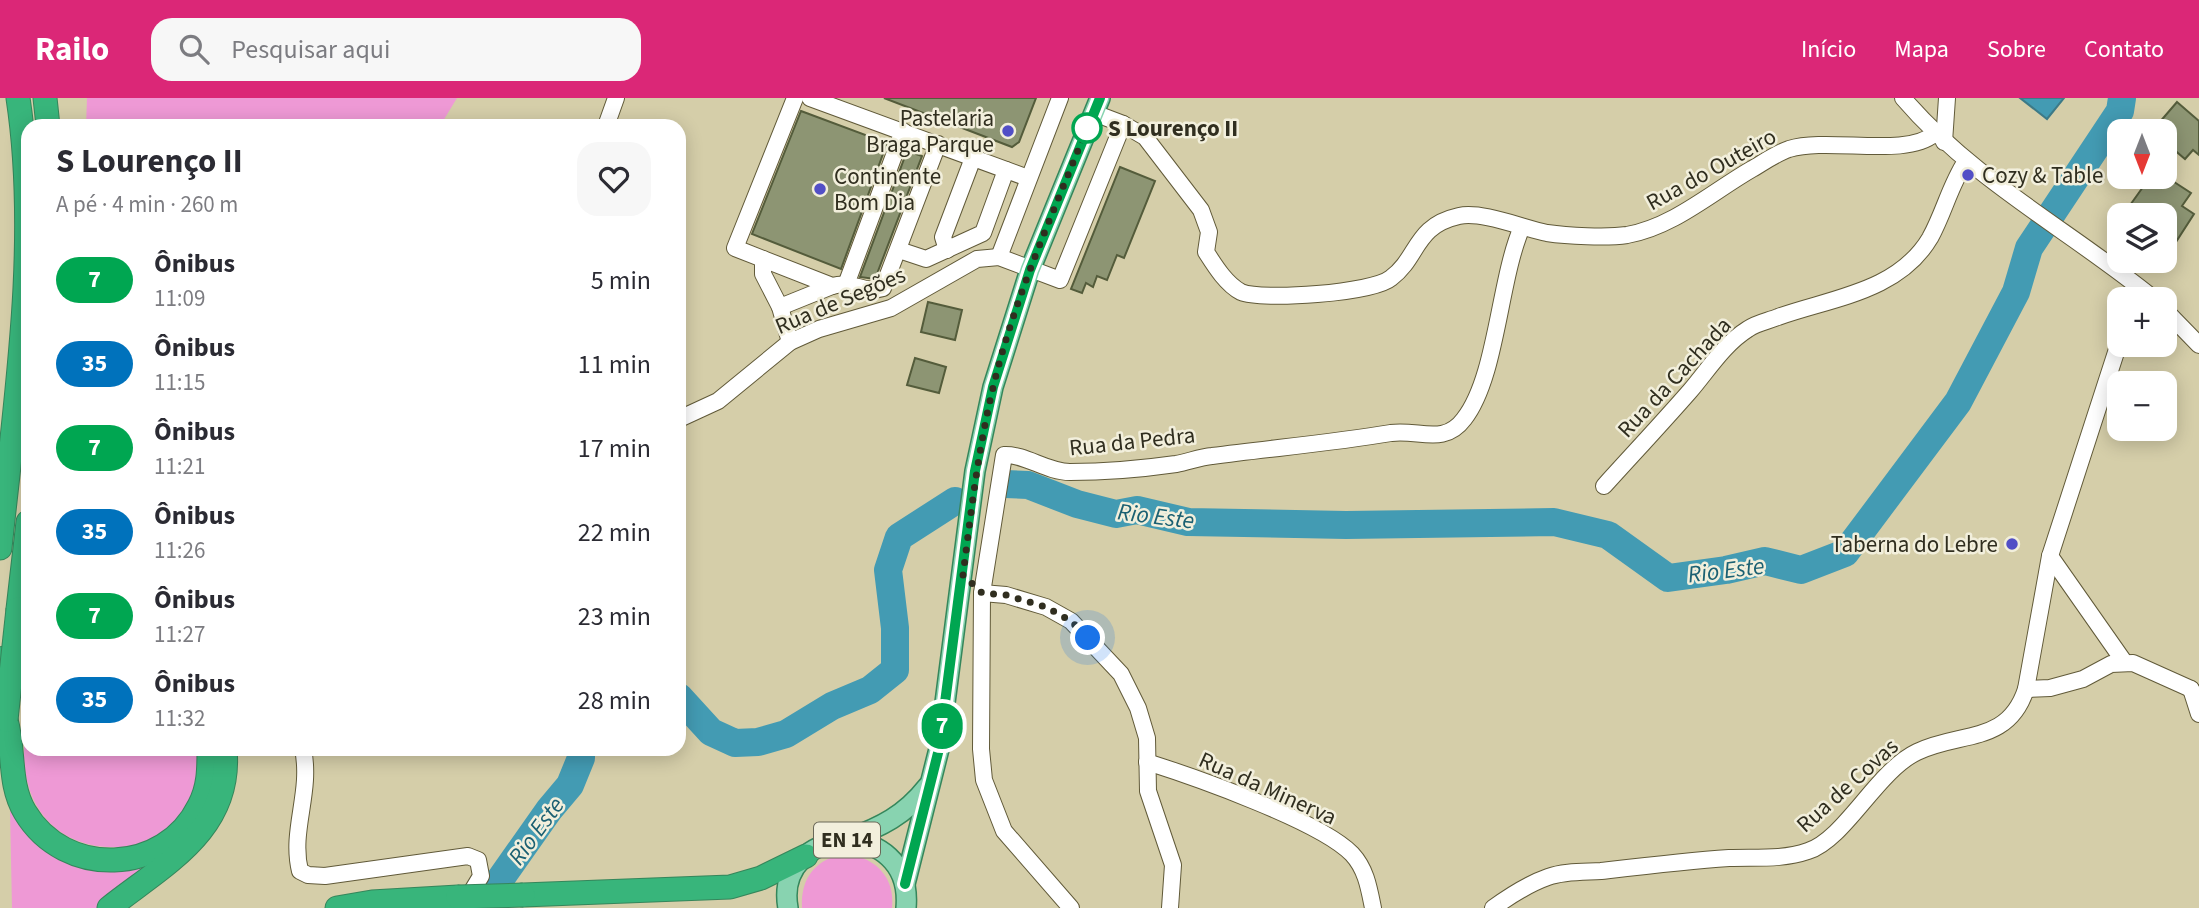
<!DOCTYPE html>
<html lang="pt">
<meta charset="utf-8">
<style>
:root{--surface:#fff;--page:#f7f7f7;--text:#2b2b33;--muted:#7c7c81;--accent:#db2777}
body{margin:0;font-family:"Source Sans 3",sans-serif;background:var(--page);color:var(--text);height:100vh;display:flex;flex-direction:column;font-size:26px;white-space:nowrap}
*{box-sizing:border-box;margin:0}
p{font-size:23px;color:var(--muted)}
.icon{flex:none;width:38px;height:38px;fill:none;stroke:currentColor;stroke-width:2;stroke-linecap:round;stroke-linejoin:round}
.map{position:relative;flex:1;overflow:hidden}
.side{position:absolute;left:21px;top:21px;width:665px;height:637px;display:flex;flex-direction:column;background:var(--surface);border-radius:21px;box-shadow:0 4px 18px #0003}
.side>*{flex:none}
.badge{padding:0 14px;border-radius:23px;font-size:24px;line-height:46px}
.needle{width:46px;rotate:180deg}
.tools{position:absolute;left:2107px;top:21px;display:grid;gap:14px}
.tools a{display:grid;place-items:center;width:70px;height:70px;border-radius:14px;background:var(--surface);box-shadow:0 4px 18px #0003;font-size:35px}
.you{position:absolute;width:35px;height:35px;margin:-18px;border:5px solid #fff;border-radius:50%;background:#1a73e8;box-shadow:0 0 0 10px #1a73e833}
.map>.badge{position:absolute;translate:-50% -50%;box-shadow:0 0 0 4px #fff}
.round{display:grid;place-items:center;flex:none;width:74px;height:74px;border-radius:21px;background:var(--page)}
.summary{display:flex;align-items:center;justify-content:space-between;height:119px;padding:0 35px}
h1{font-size:33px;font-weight:700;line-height:52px}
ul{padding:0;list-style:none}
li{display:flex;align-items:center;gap:21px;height:84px;padding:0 35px}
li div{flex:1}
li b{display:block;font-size:26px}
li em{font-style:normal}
li .badge{min-width:77px;font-weight:700;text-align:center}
header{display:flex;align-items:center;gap:42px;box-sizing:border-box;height:98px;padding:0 35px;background:var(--accent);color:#fff}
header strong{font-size:33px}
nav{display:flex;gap:38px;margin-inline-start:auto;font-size:24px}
.search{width:490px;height:63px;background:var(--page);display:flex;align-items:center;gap:18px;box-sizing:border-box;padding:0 24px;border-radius:21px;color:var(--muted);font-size:26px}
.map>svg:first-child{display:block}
.green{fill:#ee99d5}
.water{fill:#439bb3;stroke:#3d7a87;stroke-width:2}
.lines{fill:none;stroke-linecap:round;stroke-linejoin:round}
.river{stroke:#439bb3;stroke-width:28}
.building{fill:#8d9573;stroke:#545c3b;stroke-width:2}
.minor-casing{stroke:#615a39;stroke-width:18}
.major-casing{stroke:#35865b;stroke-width:22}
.highway-casing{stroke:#35865b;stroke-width:25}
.minor{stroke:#fff;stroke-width:16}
.major{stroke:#88d3b0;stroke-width:19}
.highway{stroke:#38b57b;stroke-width:23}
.highway-bridge-casing{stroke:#35865b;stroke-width:25;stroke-linecap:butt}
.highway-bridge{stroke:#38b57b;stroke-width:23}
.line-casing{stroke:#fff;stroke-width:16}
.line{stroke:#00a651;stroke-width:10}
.walk{stroke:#302e1f;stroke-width:7;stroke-dasharray:0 12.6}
.stop-dot{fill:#fff;stroke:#00a651;stroke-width:3.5}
.poi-dot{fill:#524fc6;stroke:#f2efdc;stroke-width:2.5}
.labels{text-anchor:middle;stroke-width:5;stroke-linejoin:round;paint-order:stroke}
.shield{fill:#f2efdc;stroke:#6a6858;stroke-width:2}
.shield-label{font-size:21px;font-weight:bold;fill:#302e1f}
.poi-label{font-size:23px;fill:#302e1f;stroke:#f2efdc;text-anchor:end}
.stop-label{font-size:23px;font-weight:bold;fill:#302e1f;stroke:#f2efdc;text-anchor:start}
.street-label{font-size:23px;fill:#302e1f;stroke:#f2efdc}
.water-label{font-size:24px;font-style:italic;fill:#1b6072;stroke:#f2efdc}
</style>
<header>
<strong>Railo</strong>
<div class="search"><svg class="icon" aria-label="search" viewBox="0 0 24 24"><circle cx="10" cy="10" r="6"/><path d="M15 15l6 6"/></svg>Pesquisar aqui</div>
<nav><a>Início</a><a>Mapa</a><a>Sobre</a><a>Contato</a></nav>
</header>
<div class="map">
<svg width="2199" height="810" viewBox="0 0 2199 810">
<rect width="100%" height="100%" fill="#d5cea9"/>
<g class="green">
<polygon points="87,0 457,0 440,28 86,28"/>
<path d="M28,622V651H204C203,676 199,701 185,723C177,734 156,743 143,746C59,764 9,705 28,622Z"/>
<path d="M10,713C17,723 24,735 33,743C74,780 123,778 171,761L99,810H12Z"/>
<path d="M848,756C877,761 895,780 892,810H802C800,779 817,759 848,756Z"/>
</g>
<polygon class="water" points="2020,0 2064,0 2047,21"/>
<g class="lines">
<g class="river">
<polyline points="1005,386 1028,387 1077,406 1116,416 1137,412 1188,424 1346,427 1554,424 1608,437 1668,480 1726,472 1765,463 1801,472 1845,455 1958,304 2016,194 2029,150 2120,13 2122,0"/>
<polyline points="679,599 711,634 735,645 758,644 786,636 832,608 870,592 895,572 895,530 888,472 899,439 955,403"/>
<polyline points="480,810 549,712 570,687 581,660 581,651"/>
</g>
</g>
<g class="building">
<polygon points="884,0 1036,0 1019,44 1012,49"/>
<polygon points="2177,4 2199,23 2199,57 2193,52 2185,61 2165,44 2165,33 2152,33"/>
<polygon points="801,13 887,45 841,171 752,136"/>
<polygon points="907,53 922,58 875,181 860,179"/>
<polygon points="1120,69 1155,83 1124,160 1117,157 1107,182 1097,178 1093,189 1086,185 1082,195 1071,191"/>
<polygon points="2168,80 2191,95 2182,108 2194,116 2165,161 2165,117 2123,117 2148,82 2161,90"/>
<polygon points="928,204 962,212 955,242 921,234"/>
<polygon points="915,260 946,269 939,295 907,287"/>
</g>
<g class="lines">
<defs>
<g id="minor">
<path d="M795,0L735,150L832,188C855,182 862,196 883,190L938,46"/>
<polyline points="810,0 1028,80"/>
<path d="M1903,0C1974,83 2071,133 2154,201"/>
<path d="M1094,15L1123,26L1145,39L1201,112L1209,134L1206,154C1215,168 1226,186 1241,194C1262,203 1373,195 1391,180C1419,159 1414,128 1459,118C1482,113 1523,130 1547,135C1567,138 1607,140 1627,137C1673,129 1712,94 1752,71C1764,64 1777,55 1789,51C1829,39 1906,60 1934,36"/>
<polyline points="606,28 616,0"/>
<polyline points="1944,44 1947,0"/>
<polyline points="899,152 926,161 983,135 1006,72"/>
<polyline points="947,152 943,139 973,60"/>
<polyline points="999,159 1060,0"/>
<polyline points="763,161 763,176 780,209 790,244"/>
<polyline points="847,184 903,33"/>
<polyline points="780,209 832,188"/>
<polyline points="2165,212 2199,247"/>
<polyline points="679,321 718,303 790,244 819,231 891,210 977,161 999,159 1060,182 1123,26"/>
<path d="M1604,388C1633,356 1662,325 1690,293C1708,272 1724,246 1748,231C1756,225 1768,223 1778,219C1831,200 1898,194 1930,140C1944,115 1950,87 1966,63"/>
<polyline points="2050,458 2125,565"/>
<polyline points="982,495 1006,497 1046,509 1071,523 1121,576 1138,610 1147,640 1148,693 1173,767 1170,810"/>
<polyline points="2026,591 2050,590 2083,581 2111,566 2133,565 2191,591"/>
<polyline points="2191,591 2199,616"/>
<path d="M303,651C312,695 290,732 300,773L308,777L325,778L468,758L478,762L481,778L466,803"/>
<path d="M1147,664C1194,679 1320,723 1352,756C1366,771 1369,790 1373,810"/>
<path d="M1071,810L1004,733L984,682L981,651L982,495L1004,357C1026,356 1046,374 1070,374C1105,374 1141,371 1176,366C1188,364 1200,359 1212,358C1272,350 1332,345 1391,335C1419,331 1444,348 1464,321C1497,279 1499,181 1522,129"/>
<path d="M1493,810C1511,797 1528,786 1548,779C1564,773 1585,774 1601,773C1644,768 1686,763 1729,760C1756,759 1782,762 1808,753C1845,741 1877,673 1917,654C1960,633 2008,647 2026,591L2050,458L2119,245"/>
</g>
<g id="major">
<path d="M848,741C881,729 905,717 927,689"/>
<polyline points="905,786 939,651 975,373 993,289 1030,172 1100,0"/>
<path d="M788,810C773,726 914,717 906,810"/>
</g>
<g id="highway">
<polyline points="45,0 48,28"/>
<path d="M0,450C15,305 40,145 18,0"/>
<polyline points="18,511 28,424"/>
<polyline points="0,561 28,555"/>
<path d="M6,622C15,653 8,686 25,714C65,781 165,777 199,708C209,690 209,671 209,651"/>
<polyline points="523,797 730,789 761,780 806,758"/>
<path d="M109,810C163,767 233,732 225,651"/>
<polyline points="337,810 372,804 458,799"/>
</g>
</defs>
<use href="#minor" class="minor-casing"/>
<use href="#major" class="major-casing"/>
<use href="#highway" class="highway-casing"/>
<use href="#minor" class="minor"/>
<use href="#major" class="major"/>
<use href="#highway" class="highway"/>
<defs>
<g id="highway-bridge">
<polyline points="6,622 18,511"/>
<polyline points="458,799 523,797"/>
</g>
</defs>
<use href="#highway-bridge" class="highway-bridge-casing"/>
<use href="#highway-bridge" class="highway-bridge"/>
</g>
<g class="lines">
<defs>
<polyline id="line" points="905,786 939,651 975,373 993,289 1030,172 1100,0"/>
</defs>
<use href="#line" class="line-casing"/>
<use href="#line" class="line"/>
<path class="walk" d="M1087,30C1056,108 1021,185 999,266C980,336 972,406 963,477L982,495L1006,497L1046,509L1071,523L1088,540"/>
</g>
<circle class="stop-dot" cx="1087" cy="30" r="14"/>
<g class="poi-dot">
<circle cx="1008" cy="33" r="7"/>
<circle cx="1968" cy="77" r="7"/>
<circle cx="820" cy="91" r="7"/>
<circle cx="2012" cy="446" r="7"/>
</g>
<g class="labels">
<rect class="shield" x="814" y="724.5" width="66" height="35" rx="5"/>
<g class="shield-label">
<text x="847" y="749">EN 14</text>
</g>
<g class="poi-label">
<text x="994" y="28">Pastelaria<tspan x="994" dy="26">Braga Parque</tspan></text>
<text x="1982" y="85" text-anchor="start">Cozy &amp; Table</text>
<text x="834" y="86" text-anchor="start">Continente<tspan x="834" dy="26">Bom Dia</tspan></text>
<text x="1998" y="454">Taberna do Lebre</text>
</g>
<g class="stop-label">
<text x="1108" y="38">S Lourenço II</text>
</g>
<g class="street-label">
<text transform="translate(1711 71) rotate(-29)" y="8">Rua do Outeiro</text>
<text transform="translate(840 202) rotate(-23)" y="8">Rua de Segões</text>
<text transform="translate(1674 279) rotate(-47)" y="8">Rua da Cachada</text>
<text transform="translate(1132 343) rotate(-6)" y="8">Rua da Pedra</text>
<text transform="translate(1847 687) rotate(-42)" y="8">Rua de Covas</text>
<text transform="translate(1268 690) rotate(24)" y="8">Rua da Minerva</text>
</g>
<g class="water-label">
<text transform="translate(1156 418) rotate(7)" y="8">Rio Este</text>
<text transform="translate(1726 472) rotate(-7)" y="8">Rio Este</text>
<text transform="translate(536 733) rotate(-54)" y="8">Rio Este</text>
</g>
</g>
</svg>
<div class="tools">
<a><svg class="needle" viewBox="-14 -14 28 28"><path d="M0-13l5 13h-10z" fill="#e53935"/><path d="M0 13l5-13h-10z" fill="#7c7c81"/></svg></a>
<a><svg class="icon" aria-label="layers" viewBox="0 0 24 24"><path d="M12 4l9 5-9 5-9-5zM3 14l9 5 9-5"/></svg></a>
<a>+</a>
<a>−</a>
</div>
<div class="you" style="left:1088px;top:540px"></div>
<b class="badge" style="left:942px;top:628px;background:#00a651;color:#fff">7</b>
<section class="side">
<div class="summary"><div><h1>S Lourenço II</h1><p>A pé · 4 min · 260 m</p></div><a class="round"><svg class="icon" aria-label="heart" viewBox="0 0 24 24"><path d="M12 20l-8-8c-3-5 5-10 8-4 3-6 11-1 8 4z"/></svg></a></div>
<ul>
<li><span class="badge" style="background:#00a651;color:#fff">7</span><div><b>Ônibus</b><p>11:09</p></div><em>5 min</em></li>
<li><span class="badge" style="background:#0072bc;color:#fff">35</span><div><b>Ônibus</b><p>11:15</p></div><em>11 min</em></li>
<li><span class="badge" style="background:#00a651;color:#fff">7</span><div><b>Ônibus</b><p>11:21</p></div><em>17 min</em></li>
<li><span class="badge" style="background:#0072bc;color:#fff">35</span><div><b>Ônibus</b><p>11:26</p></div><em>22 min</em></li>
<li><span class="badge" style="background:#00a651;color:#fff">7</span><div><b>Ônibus</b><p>11:27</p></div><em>23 min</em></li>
<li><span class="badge" style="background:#0072bc;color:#fff">35</span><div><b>Ônibus</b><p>11:32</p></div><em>28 min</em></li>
</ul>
</section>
</div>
